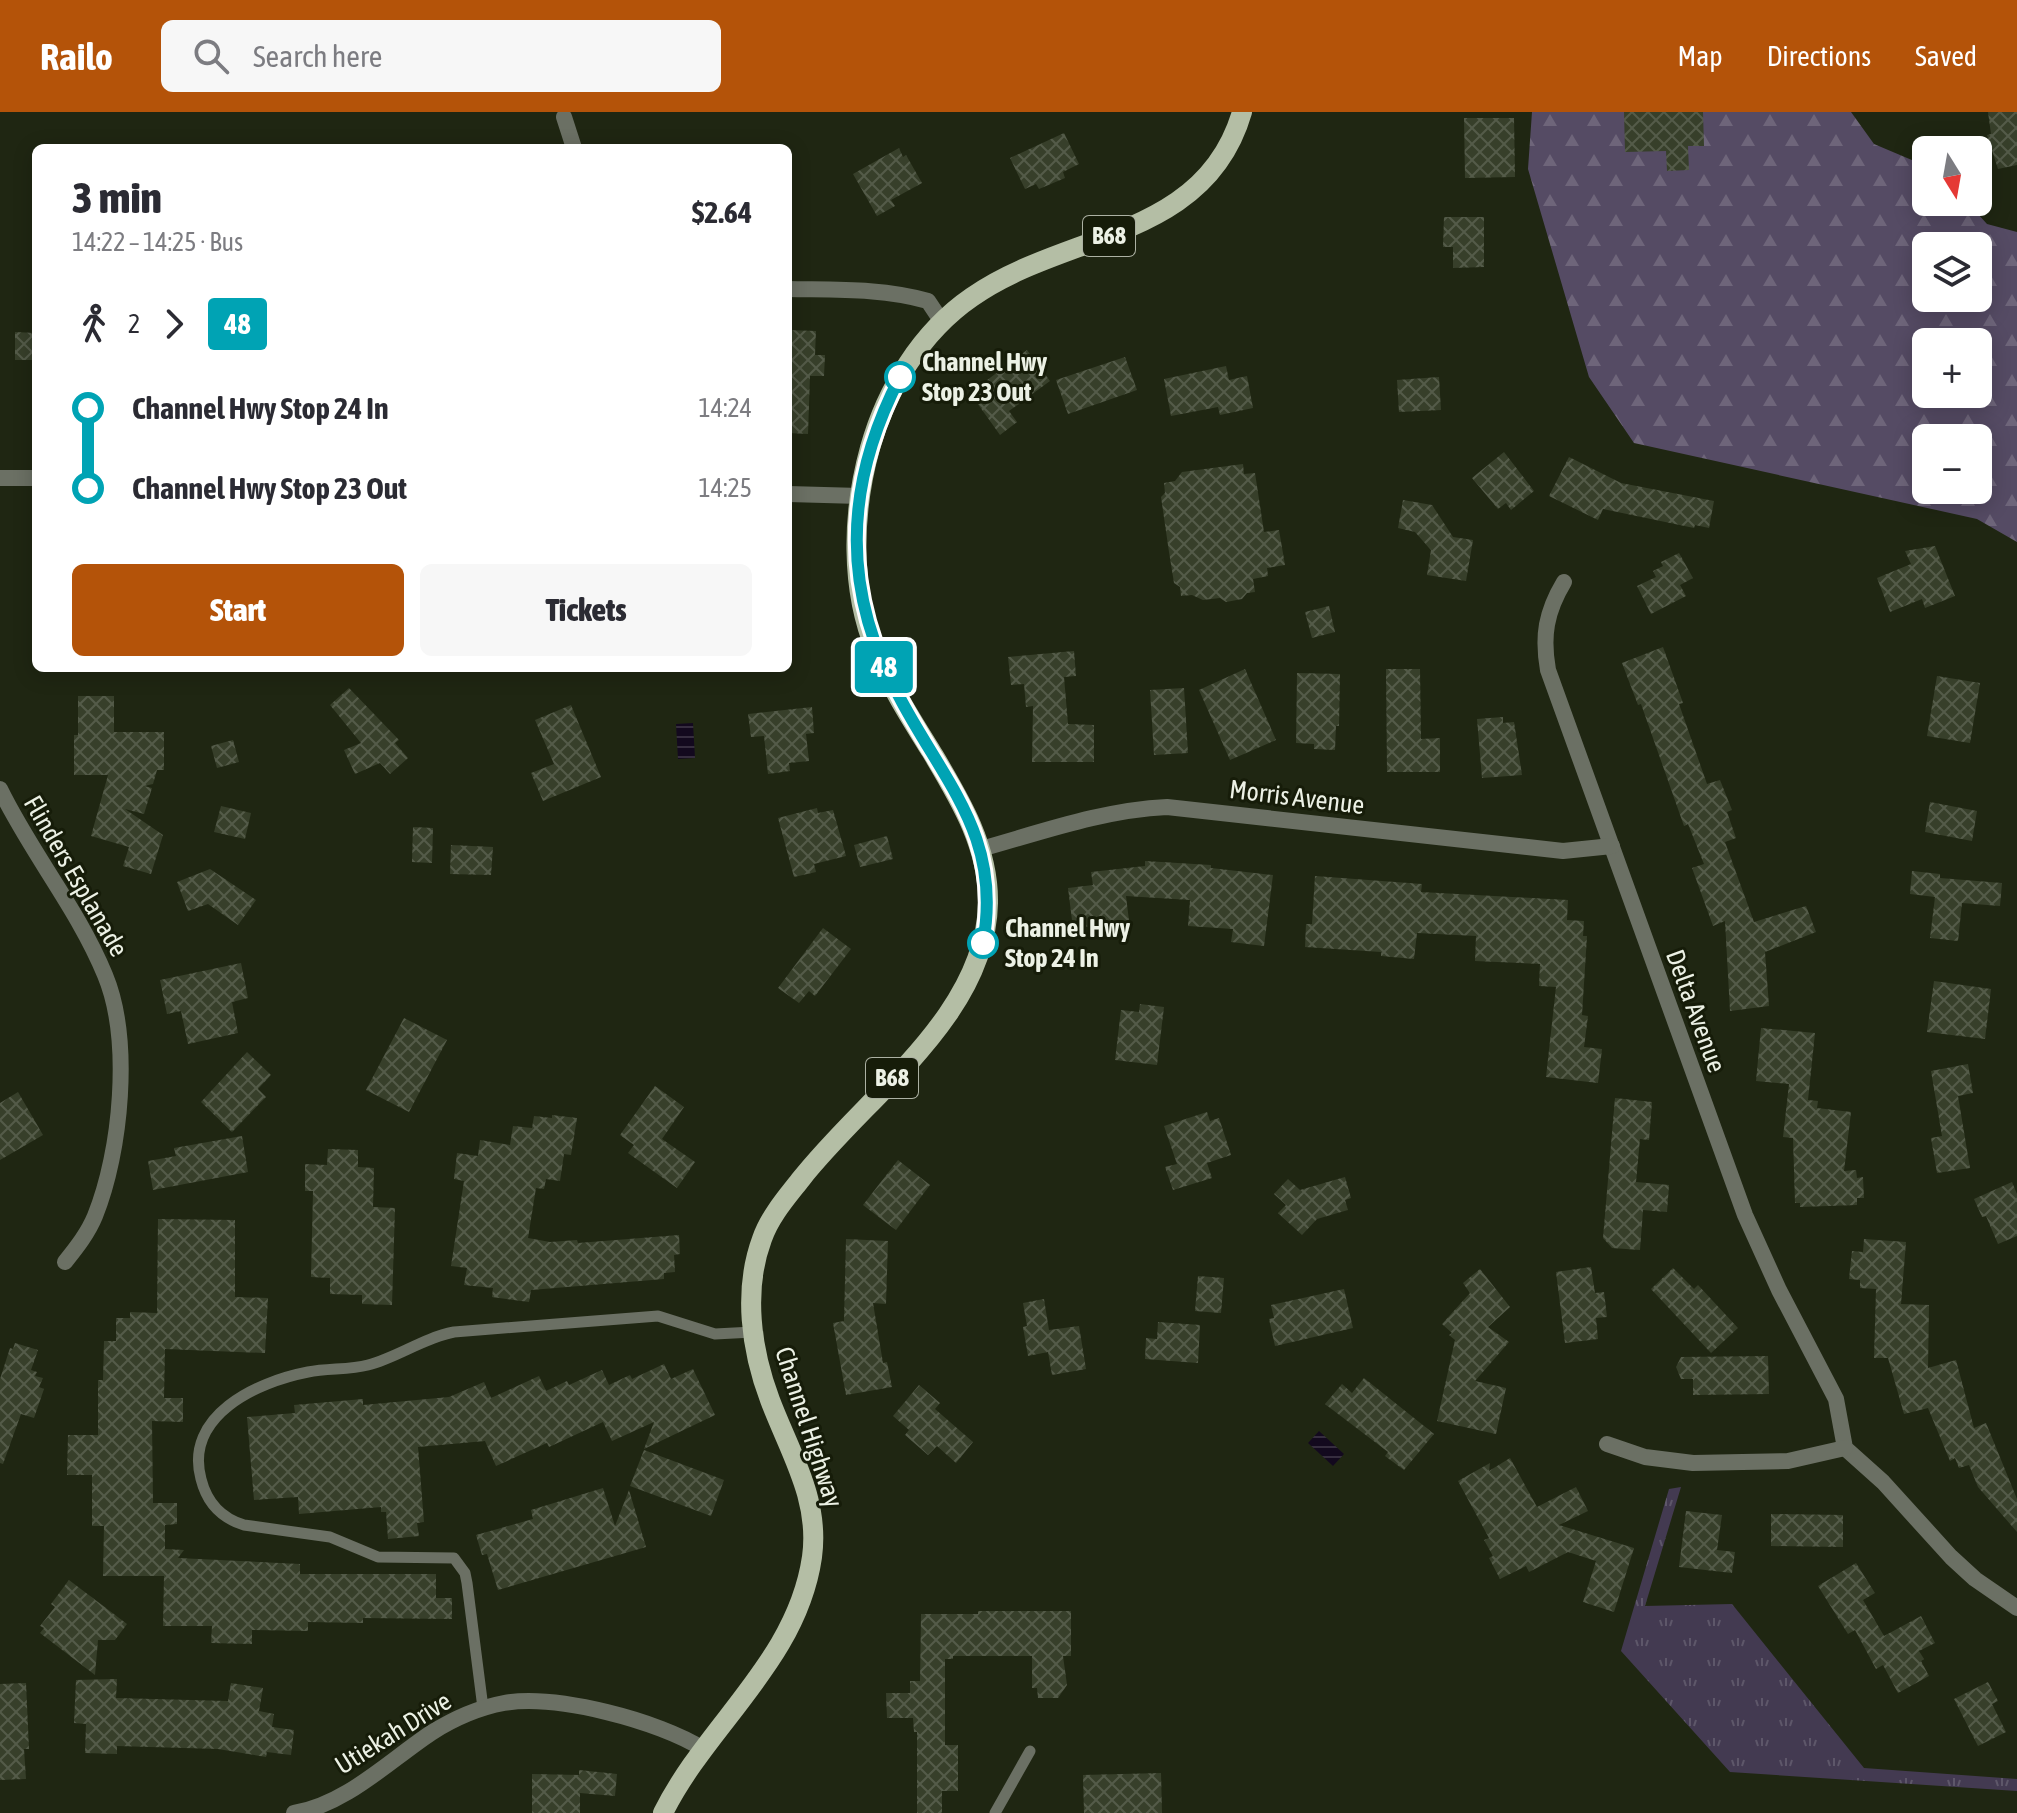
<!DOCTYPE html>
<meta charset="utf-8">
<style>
:root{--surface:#fff;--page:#f7f7f7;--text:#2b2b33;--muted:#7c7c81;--accent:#b45309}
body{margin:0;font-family:"Asap Condensed",sans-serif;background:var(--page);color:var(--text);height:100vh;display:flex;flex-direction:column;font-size:30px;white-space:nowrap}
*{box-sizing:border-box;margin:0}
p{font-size:26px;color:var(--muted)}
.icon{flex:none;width:44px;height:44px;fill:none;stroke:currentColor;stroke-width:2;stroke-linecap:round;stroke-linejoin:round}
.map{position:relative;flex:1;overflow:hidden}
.panel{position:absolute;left:32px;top:32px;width:760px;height:528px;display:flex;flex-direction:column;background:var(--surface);border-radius:12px;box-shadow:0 4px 20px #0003}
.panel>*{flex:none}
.badge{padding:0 16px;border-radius:6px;font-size:28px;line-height:52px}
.needle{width:52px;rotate:169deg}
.tools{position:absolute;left:1912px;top:24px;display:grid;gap:16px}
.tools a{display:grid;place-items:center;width:80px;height:80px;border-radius:12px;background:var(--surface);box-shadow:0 4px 20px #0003;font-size:40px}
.map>.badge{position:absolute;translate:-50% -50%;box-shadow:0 0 0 4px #fff}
.legs{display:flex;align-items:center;gap:12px;height:88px;padding:0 40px;font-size:26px}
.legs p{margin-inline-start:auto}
.overview{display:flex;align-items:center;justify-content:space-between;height:136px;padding:0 40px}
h1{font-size:44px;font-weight:800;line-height:60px}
.primary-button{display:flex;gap:16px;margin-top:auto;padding:16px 40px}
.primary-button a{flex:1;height:92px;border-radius:12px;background:var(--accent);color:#fff;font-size:32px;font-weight:800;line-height:92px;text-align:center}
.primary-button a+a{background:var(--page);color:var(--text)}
ul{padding:0 40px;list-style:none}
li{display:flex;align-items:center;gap:28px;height:80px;font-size:30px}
li i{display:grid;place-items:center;width:12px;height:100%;margin:0 10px;background:currentColor}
li i::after{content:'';width:20px;height:20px;margin:-10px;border:6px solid;border-radius:50%;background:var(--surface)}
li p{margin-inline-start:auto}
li:first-child i{background:linear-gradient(#0000 50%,currentColor 0)}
li:last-child i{background:linear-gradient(currentColor 50%,#0000 0)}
header{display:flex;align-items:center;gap:48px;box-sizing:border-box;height:112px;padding:0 40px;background:var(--accent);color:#fff}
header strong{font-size:38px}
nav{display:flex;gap:44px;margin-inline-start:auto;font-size:28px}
.search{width:560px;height:72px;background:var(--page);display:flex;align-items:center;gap:20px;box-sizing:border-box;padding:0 28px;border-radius:12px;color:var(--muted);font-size:30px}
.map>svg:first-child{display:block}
.forest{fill:url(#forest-firs);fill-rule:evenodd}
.park{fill:url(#park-tufts)}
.water{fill:url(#water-rules)}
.building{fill:url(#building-cross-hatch)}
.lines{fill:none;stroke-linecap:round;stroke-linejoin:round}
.service{stroke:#6b7064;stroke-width:11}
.minor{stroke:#6b7064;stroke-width:16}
.primary{stroke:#b4bea5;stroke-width:20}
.line-1-casing{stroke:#fff;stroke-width:18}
.line-1{stroke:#00a3b4;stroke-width:12}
.stop-1-dot{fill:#fff;stroke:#00a3b4;stroke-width:4}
.labels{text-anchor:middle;stroke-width:6;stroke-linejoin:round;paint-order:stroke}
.shield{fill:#161c09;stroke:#acb1a3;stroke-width:2}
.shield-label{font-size:24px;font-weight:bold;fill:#ecf1e5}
.stop-label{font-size:26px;font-weight:bold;fill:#ecf1e5;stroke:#161c09;text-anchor:start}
.street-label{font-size:26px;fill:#ecf1e5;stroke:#161c09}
</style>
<header>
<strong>Railo</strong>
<div class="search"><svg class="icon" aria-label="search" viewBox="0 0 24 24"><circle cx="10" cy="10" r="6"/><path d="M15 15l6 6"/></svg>Search here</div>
<nav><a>Map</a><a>Directions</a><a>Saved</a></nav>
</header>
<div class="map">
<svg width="2017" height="1701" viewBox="0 0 2017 1701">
<defs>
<pattern id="forest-firs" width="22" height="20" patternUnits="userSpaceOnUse" patternTransform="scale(2)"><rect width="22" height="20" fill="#554b64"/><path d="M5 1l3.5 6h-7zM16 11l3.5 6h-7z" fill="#6e657a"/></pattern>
<pattern id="park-tufts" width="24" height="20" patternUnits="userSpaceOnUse" patternTransform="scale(2)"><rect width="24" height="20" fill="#433a51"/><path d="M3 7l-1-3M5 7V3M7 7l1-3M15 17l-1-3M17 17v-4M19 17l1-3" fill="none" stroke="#5e576a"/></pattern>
<pattern id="water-rules" width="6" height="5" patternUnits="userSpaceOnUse" patternTransform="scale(2)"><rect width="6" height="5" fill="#13091e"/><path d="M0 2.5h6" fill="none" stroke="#362d3f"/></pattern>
<pattern id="building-cross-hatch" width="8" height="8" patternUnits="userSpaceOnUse" patternTransform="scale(2)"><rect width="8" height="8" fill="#373f2a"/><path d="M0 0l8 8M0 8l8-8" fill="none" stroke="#545b49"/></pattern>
</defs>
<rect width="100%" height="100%" fill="#1f2612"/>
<path class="forest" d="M1532,0H1851L1874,32L1926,54V90H1967L1987,112L2017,120V430L1977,407L1634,331L1589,265L1528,57ZM1926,134H1978V186H1926ZM1926,230H1978V282H1926ZM1926,326H1978V378H1926Z"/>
<polygon class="park" points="1681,1375 1645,1494 1732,1492 1864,1656 2017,1667 2017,1679 1730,1660 1621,1539 1669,1377"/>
<g class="water">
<polygon points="693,611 695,646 678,647 676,612"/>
<polygon points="1319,1319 1344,1342 1333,1354 1308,1331"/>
</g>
<g class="building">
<polygon points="1624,0 1703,0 1704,34 1688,34 1689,58 1667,59 1666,39 1625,40"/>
<polygon points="1988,0 2017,0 2017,53 1998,57 1987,23 1991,22"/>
<polygon points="1464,6 1514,6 1515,65 1465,66"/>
<polygon points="1064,21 1079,52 1063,60 1065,66 1039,77 1036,72 1025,77 1010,46"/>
<polygon points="899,36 903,45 906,43 922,71 891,88 895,94 877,104 853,62"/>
<polygon points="1444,105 1484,105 1484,155 1453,156 1453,135 1443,135"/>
<polygon points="788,218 816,219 815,243 825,243 824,264 810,264 808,322 788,321"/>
<polygon points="15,220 36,221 36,248 15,248"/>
<polygon points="1027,238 1050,269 1009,299 1017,310 1000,323 970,281"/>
<polygon points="1125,245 1137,278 1068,302 1056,268"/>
<polygon points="1226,254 1229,268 1247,264 1253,296 1220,303 1218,295 1171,304 1164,267"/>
<polygon points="1439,265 1441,298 1399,300 1397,268"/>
<polygon points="1504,340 1534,379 1511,398 1506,391 1498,397 1472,366"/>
<polygon points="1569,345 1621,371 1714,389 1709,416 1695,413 1694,416 1603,397 1598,408 1549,384"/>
<polygon points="1243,352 1244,362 1255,361 1264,420 1279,418 1285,453 1267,456 1268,464 1253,467 1255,480 1247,481 1242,487 1226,490 1220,486 1203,488 1192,483 1181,484 1180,475 1174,471 1169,440 1161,385 1165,381 1164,371 1175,369 1182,360"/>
<polygon points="1403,388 1432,393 1453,425 1473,428 1466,469 1427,463 1431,438 1415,420 1398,416"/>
<polygon points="1935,434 1955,484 1925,496 1922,487 1890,500 1877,466 1911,452 1905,439"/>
<polygon points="1679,441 1693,466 1680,473 1686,484 1651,502 1637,474 1656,465 1653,459 1663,454 1661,450"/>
<polygon points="1329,494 1335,520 1312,526 1305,500"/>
<polygon points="1663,535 1683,591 1679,592 1707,672 1720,668 1732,698 1727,700 1736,726 1725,730 1754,810 1806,794 1816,820 1765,840 1769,894 1730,899 1725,809 1713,814 1692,756 1704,752 1688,712 1684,714 1641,592 1638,593 1622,551"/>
<polygon points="1074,539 1076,564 1064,565 1068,612 1094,613 1094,650 1032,650 1033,594 1026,595 1024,572 1011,573 1008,545"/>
<polygon points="1245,557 1276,628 1230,648 1199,578"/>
<polygon points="1386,557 1420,557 1421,627 1440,626 1440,660 1387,660"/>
<polygon points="1297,561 1340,562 1339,614 1336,614 1335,638 1314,637 1314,632 1296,631"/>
<polygon points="1937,564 1980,571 1970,631 1927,624"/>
<polygon points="349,576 399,628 395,631 408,646 390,662 380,651 355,662 344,638 361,631 330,593"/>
<polygon points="1184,576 1188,641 1154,643 1150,578"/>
<polygon points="78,584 114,584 114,620 164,620 164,658 157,658 153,672 144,674 152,676 144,702 125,697 163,723 151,762 123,754 129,735 91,724 108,663 74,663 74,623 78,623"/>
<polygon points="571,593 601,665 543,689 531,661 554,652 535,608"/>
<polygon points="812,595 814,621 806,622 809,649 789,651 790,659 768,662 764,624 751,625 748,602"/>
<polygon points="1503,605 1503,611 1514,610 1522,663 1482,666 1477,607"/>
<polygon points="233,628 239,650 217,656 211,634"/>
<polygon points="1930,690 1977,699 1972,729 1925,720"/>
<polygon points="221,694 251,701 245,727 214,720"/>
<polygon points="817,696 818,701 833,698 846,744 814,752 816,760 794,765 778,706"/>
<polygon points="413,715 433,716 432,751 412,750"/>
<polygon points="887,724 893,747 860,755 854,733"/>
<polygon points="451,733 493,735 491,763 450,762"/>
<polygon points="1145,749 1211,753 1211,756 1273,763 1264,834 1231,830 1233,817 1188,814 1190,788 1126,784 1130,817 1096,821 1095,814 1073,816 1068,776 1093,773 1091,760 1145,754"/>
<polygon points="210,757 256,788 238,813 208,792 188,799 177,770"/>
<polygon points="1912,759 1940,762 1940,766 2002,771 2000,794 1962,791 1958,829 1930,826 1935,785 1910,782"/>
<polygon points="1315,764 1422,772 1421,780 1568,788 1567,808 1584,809 1583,824 1587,824 1582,903 1588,904 1584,935 1602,937 1598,971 1546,965 1556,875 1539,874 1540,852 1475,849 1476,824 1417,821 1414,847 1381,844 1381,840 1305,835 1306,812 1312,812"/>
<polygon points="823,816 851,837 815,884 809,879 799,891 778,876"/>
<polygon points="241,851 248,886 232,890 238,921 188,932 181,899 167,902 160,868"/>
<polygon points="1934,869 1991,877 1985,927 1927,920"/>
<polygon points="1140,892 1164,895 1157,953 1115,948 1121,898 1139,900"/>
<polygon points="404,906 447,928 409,1000 366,978"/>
<polygon points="1761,916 1815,921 1808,988 1818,989 1817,996 1851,1000 1844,1059 1856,1058 1857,1066 1863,1065 1864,1086 1857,1086 1857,1093 1800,1095 1800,1091 1795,1091 1793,1026 1783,1025 1789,972 1756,969"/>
<polygon points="247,940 271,963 258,977 266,985 232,1020 201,990"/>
<polygon points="1968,952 1973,981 1958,984 1970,1056 1937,1061 1931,1026 1942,1024 1931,959"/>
<polygon points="655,974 684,995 662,1027 695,1050 677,1076 628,1041 634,1033 620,1023"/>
<polygon points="18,980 43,1023 0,1048 0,991"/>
<polygon points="1615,986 1652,990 1649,1028 1640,1027 1636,1070 1669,1073 1667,1100 1643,1098 1640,1138 1612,1136 1603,1126"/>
<polygon points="1207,1000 1210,1009 1219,1006 1231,1043 1207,1051 1212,1066 1173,1078 1165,1055 1177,1052 1164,1014"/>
<polygon points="552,1003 577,1006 571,1043 564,1042 560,1069 546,1067 544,1077 536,1076 528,1126 550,1130 577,1128 578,1131 679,1123 680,1142 674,1143 675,1160 664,1161 664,1167 531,1178 529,1190 492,1185 493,1176 464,1173 467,1156 451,1154 464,1069 454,1067 457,1041 478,1044 480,1028 510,1033 513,1014 532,1016 534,1004 552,1006"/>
<polygon points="242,1024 248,1060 153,1078 148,1049 176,1044 174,1036"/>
<polygon points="328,1037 358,1038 358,1055 374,1056 373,1095 395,1096 392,1193 362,1192 362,1183 330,1182 330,1166 311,1165 313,1079 305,1079 305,1052 327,1053"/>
<polygon points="898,1048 930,1073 896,1118 863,1093"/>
<polygon points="1345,1065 1351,1086 1345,1088 1348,1098 1317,1107 1302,1123 1278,1101 1286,1093 1274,1082 1288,1067 1300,1078"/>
<polygon points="2012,1070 2017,1082 2017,1124 1998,1132 1986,1104 1982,1105 1974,1087"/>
<polygon points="158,1107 235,1108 235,1185 268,1186 265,1241 165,1237 164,1286 183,1286 183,1310 152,1309 153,1391 177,1391 177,1412 165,1413 165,1437 184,1438 178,1446 300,1452 300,1462 436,1462 436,1486 452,1486 452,1507 363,1506 363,1511 308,1510 308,1519 252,1518 252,1532 211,1531 212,1514 163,1514 164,1464 103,1464 104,1414 92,1414 92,1363 67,1363 68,1323 98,1323 98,1268 103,1268 104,1229 116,1229 116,1206 130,1206 130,1200 157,1201"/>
<polygon points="846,1127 888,1129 886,1192 873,1191 883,1251 887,1250 892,1275 846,1283 833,1211 844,1209"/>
<polygon points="1864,1127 1906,1130 1901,1192 1929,1193 1928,1256 1956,1248 1974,1316 1986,1311 2017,1387 2017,1420 1978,1375 1969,1353 1959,1356 1955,1346 1950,1349 1928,1296 1904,1302 1888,1246 1874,1246 1876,1177 1860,1176 1860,1168 1849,1167 1852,1139 1863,1140"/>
<polygon points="1591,1155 1595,1181 1604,1180 1607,1205 1596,1206 1598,1227 1565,1231 1556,1160"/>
<polygon points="1673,1156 1694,1177 1698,1173 1738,1216 1711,1241 1651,1177"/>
<polygon points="1480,1157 1510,1195 1488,1215 1509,1230 1475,1269 1506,1276 1496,1322 1437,1309 1455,1228 1449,1223 1452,1221 1442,1212 1470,1181 1463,1171"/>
<polygon points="1198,1164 1224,1166 1221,1201 1195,1199"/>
<polygon points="1344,1177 1353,1216 1275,1234 1269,1207 1274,1206 1271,1193"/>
<polygon points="1044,1187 1049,1218 1079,1214 1086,1257 1052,1263 1048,1240 1028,1244 1023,1215 1027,1214 1023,1191"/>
<polygon points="1158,1210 1200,1213 1198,1251 1145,1247 1146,1226 1157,1227"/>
<polygon points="15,1231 38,1238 31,1258 37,1260 35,1264 43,1266 39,1275 44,1277 34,1306 21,1302 3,1352 0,1351 0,1267 10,1236 13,1237"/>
<polygon points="1768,1244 1769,1282 1693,1283 1693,1267 1681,1267 1676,1255 1681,1245"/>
<polygon points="664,1252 671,1267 693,1257 715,1303 644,1337 654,1310 612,1329 603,1310 549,1335 547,1331 496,1354 485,1329 418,1335 424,1410 417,1411 419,1424 388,1427 386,1400 381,1400 381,1395 299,1402 298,1385 254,1388 247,1305 295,1301 294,1293 363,1287 363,1293 449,1285 484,1270 491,1286 539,1264 546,1279 567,1269 569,1273 602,1258 609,1273 630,1263 632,1267"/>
<polygon points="1364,1266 1434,1322 1404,1358 1385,1344 1388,1340 1325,1292 1342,1272 1352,1281"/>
<polygon points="919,1273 940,1291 935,1297 973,1330 956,1351 937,1334 928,1343 905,1323 909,1318 893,1304"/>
<polygon points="644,1338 724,1368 711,1404 630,1374"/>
<polygon points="1510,1346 1537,1395 1576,1375 1588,1399 1559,1413 1634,1436 1614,1500 1583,1490 1596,1449 1568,1440 1529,1460 1526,1454 1500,1467 1489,1446 1493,1444 1484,1428 1489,1426 1458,1369 1490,1351 1489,1359"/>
<polygon points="603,1376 615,1414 629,1378 646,1435 498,1478 487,1442 482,1443 476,1423 533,1407 531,1398"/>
<polygon points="1686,1399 1722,1403 1717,1438 1735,1440 1732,1461 1679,1455"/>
<polygon points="1771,1402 1843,1403 1843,1435 1771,1434"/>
<polygon points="1856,1451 1875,1481 1863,1488 1884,1524 1921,1504 1935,1531 1919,1539 1924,1547 1921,1549 1929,1564 1898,1581 1883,1553 1876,1557 1855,1518 1848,1522 1818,1474"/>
<polygon points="69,1468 127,1512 115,1528 98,1528 95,1563 40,1521 44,1516 40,1514 55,1495 51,1492"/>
<polygon points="978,1499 1071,1499 1071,1544 1063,1544 1067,1573 1058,1586 1038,1586 1037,1576 1032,1576 1032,1544 953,1544 953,1547 945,1547 945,1633 958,1633 958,1679 942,1679 942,1701 917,1701 917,1620 914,1620 913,1606 887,1606 886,1581 910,1581 910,1569 920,1569 921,1502 978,1502"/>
<polygon points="117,1567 116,1586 228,1589 231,1571 263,1576 259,1599 274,1602 272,1615 294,1618 291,1643 267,1640 266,1645 218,1637 117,1634 117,1642 85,1641 86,1612 74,1611 76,1568"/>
<polygon points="1988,1570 1998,1589 1992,1592 2006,1620 1978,1634 1954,1587"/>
<polygon points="26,1571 29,1637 24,1637 26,1667 0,1668 0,1572"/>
<polygon points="579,1658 617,1662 615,1684 580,1681 580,1701 532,1701 532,1662 579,1663"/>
<polygon points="1161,1661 1162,1701 1084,1701 1083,1663"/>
</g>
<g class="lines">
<g class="service">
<path d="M483,1596L467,1471L465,1461L454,1446L378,1445L330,1425L244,1413C221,1406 207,1391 201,1367C184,1304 256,1270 308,1260C328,1256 349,1258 368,1253C398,1245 423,1226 454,1220L658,1204L715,1222L753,1220"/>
<polyline points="995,1701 1030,1639"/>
</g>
<g class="minor">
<polyline points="564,5 574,36"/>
<path d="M788,177C835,178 882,176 928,189L942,210"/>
<polyline points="0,366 36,366"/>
<polyline points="788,382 860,384"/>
<path d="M1564,470C1546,500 1542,524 1548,558L1745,1103L1779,1178L1836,1287L1845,1336L1883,1370L1951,1445L1975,1467L2017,1496"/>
<path d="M0,677C31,741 78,797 105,863C132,928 121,1040 95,1104C88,1121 77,1135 65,1150"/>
<path d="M981,737C1042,720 1103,698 1167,695L1563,739L1612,734"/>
<polyline points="1607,1332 1645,1345 1693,1351 1788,1349 1845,1336"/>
<path d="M294,1701C345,1693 389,1649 431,1621C453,1607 477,1596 504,1591C557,1582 659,1609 703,1637"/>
</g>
<path class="primary" d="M663,1701C707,1612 797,1549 812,1445C820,1387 790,1341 770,1288C751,1238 743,1178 762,1127C770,1104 787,1085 801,1067C866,984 986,904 988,791C989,734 959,686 931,639C911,607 890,574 876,539C850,477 852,401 870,336C886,278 921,220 972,185C1064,120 1205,128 1242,0"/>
</g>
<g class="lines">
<defs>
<path id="line-1" d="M900,265C843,375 841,481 902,590C948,675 1002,727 983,831"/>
</defs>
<use href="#line-1" class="line-1-casing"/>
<use href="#line-1" class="line-1"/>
</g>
<g class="stop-1-dot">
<circle cx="900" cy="265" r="14"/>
<circle cx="983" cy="831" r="14"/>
</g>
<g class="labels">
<g class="shield">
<rect x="1083" y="104" width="52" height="40" rx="6"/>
<rect x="866" y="946" width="52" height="40" rx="6"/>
</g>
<g class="shield-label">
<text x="1109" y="132">B68</text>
<text x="892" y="974">B68</text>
</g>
<g class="stop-label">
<text x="922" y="259">Channel Hwy<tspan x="922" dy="30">Stop 23 Out</tspan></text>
<text x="1005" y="825">Channel Hwy<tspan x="1005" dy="30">Stop 24 In</tspan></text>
</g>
<g class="street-label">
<text transform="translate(1297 685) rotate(7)" y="9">Morris Avenue</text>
<text transform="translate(76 764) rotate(60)" y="9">Flinders Esplanade</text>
<text transform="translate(1696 899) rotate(70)" y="9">Delta Avenue</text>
<text transform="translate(809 1315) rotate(72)" y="9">Channel Highway</text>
<text transform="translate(393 1621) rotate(-32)" y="9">Utiekah Drive</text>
</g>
</g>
</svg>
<div class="tools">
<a><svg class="needle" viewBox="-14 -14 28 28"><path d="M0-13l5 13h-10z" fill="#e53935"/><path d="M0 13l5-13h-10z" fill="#7c7c81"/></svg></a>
<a><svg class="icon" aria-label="layers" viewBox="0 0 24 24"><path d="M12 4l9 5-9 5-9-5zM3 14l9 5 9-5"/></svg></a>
<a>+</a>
<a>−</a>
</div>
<b class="badge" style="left:884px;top:555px;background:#00a3b4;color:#fff">48</b>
<section class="panel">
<div class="overview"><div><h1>3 min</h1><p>14:22 – 14:25 · Bus</p></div><b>$2.64</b></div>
<div class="legs"><svg class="icon" aria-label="walk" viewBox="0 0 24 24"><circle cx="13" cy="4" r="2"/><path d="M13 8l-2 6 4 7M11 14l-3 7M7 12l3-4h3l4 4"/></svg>2<svg class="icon" aria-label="forward" viewBox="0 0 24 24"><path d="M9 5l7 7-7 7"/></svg><b class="badge" style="background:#00a3b4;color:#fff">48</b></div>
<ul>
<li><i style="color:#00a3b4"></i><b>Channel Hwy Stop 24 In</b><p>14:24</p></li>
<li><i style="color:#00a3b4"></i><b>Channel Hwy Stop 23 Out</b><p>14:25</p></li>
</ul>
<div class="primary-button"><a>Start</a><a>Tickets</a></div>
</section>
</div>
